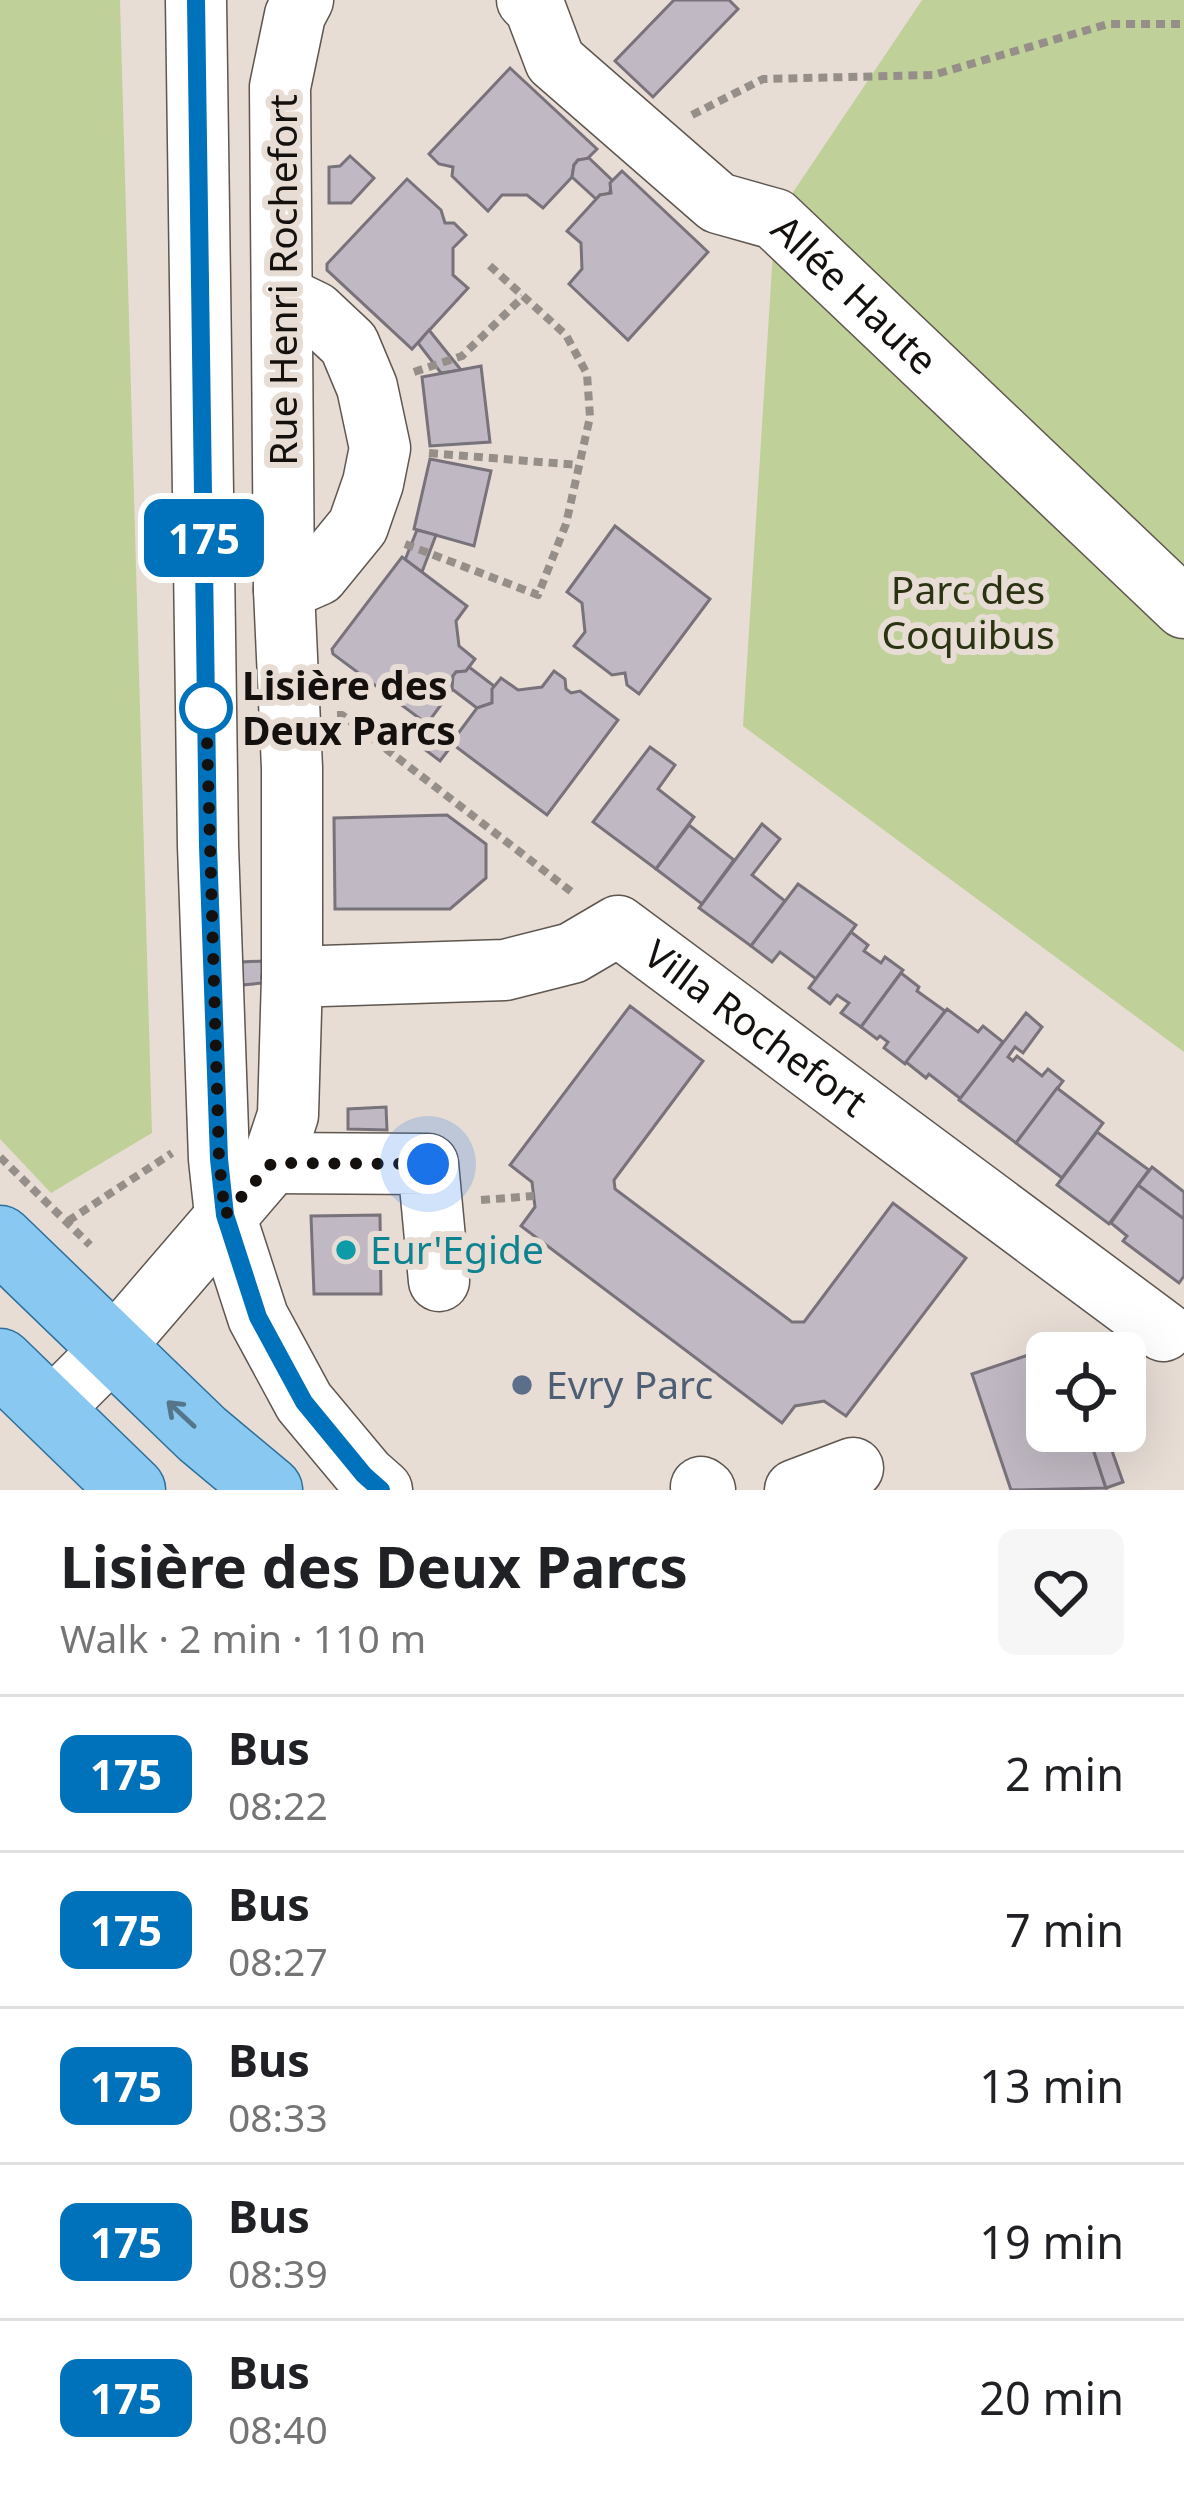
<!DOCTYPE html>
<meta charset="utf-8">
<style>
:root{--surface:#fff;--page:#f6f6f6;--text:#202124;--muted:#757577;--line:#e0e0e0}
body{margin:0;font-family:"Noto Sans",sans-serif;background:var(--page);color:var(--text);height:100vh;display:flex;flex-direction:column;font-size:45px;white-space:nowrap}
*{box-sizing:border-box;margin:0}
p{font-size:39px;color:var(--muted)}
.icon{flex:none;width:66px;height:66px;fill:none;stroke:currentColor;stroke-width:2;stroke-linecap:round;stroke-linejoin:round}
.map{position:relative;height:1490px;overflow:hidden}
.sheet{display:flex;flex-direction:column;background:var(--surface);flex:1}
.sheet>*{flex:none}
.badge{padding:0 24px;border-radius:18px;font-size:42px;line-height:78px}
.buttons{position:absolute;left:1026px;top:1332px;display:grid;gap:24px}
.buttons a{display:grid;place-items:center;width:120px;height:120px;border-radius:18px;background:var(--surface);box-shadow:0 12px 48px #0002;font-size:60px}
.you{position:absolute;width:60px;height:60px;margin:-30px;border:9px solid #fff;border-radius:50%;background:#1a73e8;box-shadow:0 0 0 18px #1a73e833}
.map>.badge{position:absolute;translate:-50% -50%;box-shadow:0 0 0 6px #fff}
.round{display:grid;place-items:center;flex:none;width:126px;height:126px;border-radius:18px;background:var(--page)}
.headline{display:flex;align-items:center;justify-content:space-between;height:204px;padding:0 60px}
h1{font-size:57px;font-weight:700;line-height:90px}
ul{padding:0;list-style:none}
li{display:flex;align-items:center;gap:36px;height:156px;padding:0 60px;border-top:3px solid var(--line)}
li div{flex:1}
li b{display:block;font-size:45px}
li em{font-style:normal}
li .badge{min-width:132px;font-weight:700;text-align:center}
.map>svg:first-child{display:block}
.green{fill:#bfd199}
.building{fill:#c0b9c3;stroke:#78727b;stroke-width:3}
.lines{fill:none;stroke-linecap:round;stroke-linejoin:round}
.minor-casing{stroke:#5e564f;stroke-width:63}
.major-casing{stroke:#2d709b;stroke-width:69}
.path{stroke:#968f89;stroke-width:8;stroke-dasharray:9 6;stroke-linecap:butt}
.minor{stroke:#fff;stroke-width:60}
.major{stroke:#89c8f1;stroke-width:66}
.oneway{stroke:#54758a}
.line-casing{stroke:#fff;stroke-width:27}
.line{stroke:#0072bc;stroke-width:18}
.walk{stroke:#13100d;stroke-width:12;stroke-dasharray:0 21.6}
.stop-dot{fill:#fff;stroke:#0072bc;stroke-width:6}
.culture-dot{fill:#0f9aa8;stroke:#e7ddd5;stroke-width:4.5}
.service-dot{fill:#5c6f8a;stroke:#e7ddd5;stroke-width:4.5}
.labels{text-anchor:middle;stroke-width:12;stroke-linejoin:round;paint-order:stroke}
.street-label{font-size:39px;fill:#13100d;stroke:#e7ddd5}
.park-label{font-size:39px;fill:#2b3411;stroke:#e7ddd5}
.stop-label{font-size:39px;font-weight:bold;fill:#13100d;stroke:#e7ddd5;text-anchor:start}
.culture-label{font-size:39px;fill:#0d838f;stroke:#e7ddd5;text-anchor:start}
.service-label{font-size:39px;fill:#4e5e75;stroke:#e7ddd5;text-anchor:start}
</style>
<div class="map">
<svg width="1184" height="1490" viewBox="0 0 1184 1490">
<rect width="100%" height="100%" fill="#e7ddd5"/>
<g class="green">
<polygon points="0,0 120,0 152,1133 51,1193 0,1139"/>
<polygon points="922,0 1184,0 1184,1052 743,726 775,219"/>
</g>
<g class="building">
<polygon points="674,0 729,0 738,9 653,97 615,61"/>
<polygon points="510,68 597,149 586,160 578,160 574,165 572,177 543,208 527,195 502,195 488,211 452,176 453,167 439,164 429,154"/>
<polygon points="350,156 374,178 351,203 329,203 329,167 340,166"/>
<polygon points="589,158 613,181 609,195 600,195 596,199 572,177 574,165 578,160"/>
<polygon points="622,171 708,252 628,340 569,284 582,269 581,243 567,231 600,195 611,193 610,183"/>
<polygon points="407,179 441,210 445,223 454,223 466,235 453,248 453,275 468,288 412,349 327,270 327,264"/>
<polygon points="429,330 461,370 441,373 418,343"/>
<polygon points="481,366 490,442 430,446 422,377"/>
<polygon points="430,459 491,471 474,546 414,529"/>
<polygon points="615,526 710,599 639,694 627,685 625,673 612,675 574,646 585,632 582,603 567,592"/>
<polygon points="417,530 436,535 422,572 405,560"/>
<polygon points="402,557 467,606 456,621 459,646 475,659 466,671 456,672 453,676 454,687 427,724 333,654 332,649"/>
<polygon points="469,667 494,686 492,703 477,708 452,689 453,676 456,672 466,671"/>
<polygon points="554,671 565,679 566,689 571,693 580,691 618,720 547,815 451,743 477,708 492,703 492,689 501,678 518,690 542,687"/>
<polygon points="424,722 453,744 440,761 411,739"/>
<polygon points="650,747 675,765 658,789 694,817 656,869 593,822"/>
<polygon points="447,815 486,844 486,878 450,909 335,909 334,818"/>
<polygon points="762,824 780,839 752,875 785,901 751,946 699,908"/>
<polygon points="689,825 734,860 702,904 656,869"/>
<polygon points="798,884 856,925 816,979 780,952 772,962 751,946"/>
<polygon points="851,932 868,945 864,951 881,963 885,957 903,970 861,1027 841,1013 849,1003 837,995 830,1004 809,988"/>
<polygon points="263,961 263,983 242,985 241,962"/>
<polygon points="901,973 919,987 917,991 945,1011 905,1064 884,1048 888,1042 880,1036 877,1039 861,1027"/>
<polygon points="630,1006 703,1061 614,1180 615,1189 792,1322 804,1322 893,1203 966,1258 846,1416 824,1401 795,1406 782,1423 521,1226 535,1207 532,1182 510,1165"/>
<polygon points="947,1009 978,1032 983,1026 1003,1042 961,1099 929,1074 926,1078 906,1062"/>
<polygon points="1026,1013 1042,1027 1023,1053 1015,1047 1008,1057 1013,1061 1017,1056 1042,1076 1048,1069 1063,1081 1016,1143 959,1100"/>
<polygon points="1057,1088 1103,1123 1062,1178 1016,1143"/>
<polygon points="386,1107 387,1130 348,1129 348,1109"/>
<polygon points="1097,1132 1149,1170 1109,1224 1057,1185"/>
<polygon points="1152,1167 1184,1192 1184,1219 1138,1185"/>
<polygon points="1138,1185 1184,1219 1184,1276 1179,1283 1123,1241 1127,1236 1111,1223"/>
<polygon points="380,1215 381,1294 314,1294 311,1216"/>
<polygon points="1058,1345 1061,1353 1047,1353 1047,1431 1087,1431 1106,1488 1011,1490 972,1374"/>
<polygon points="1087,1431 1105,1431 1123,1482 1106,1488"/>
</g>
<g class="lines">
<defs>
<g id="minor">
<polyline points="196,0 208,846 219,1159 225,1215 258,1317 304,1402 365,1475 382,1490"/>
<path id="s1" d="M527,0L535,8L555,61L718,203L775,219L1184,608"/>
<polyline points="282,296 315,312 349,344 367,387 380,448 373,483 358,526 318,575 284,590"/>
<path id="s2" d="M292,977L505,970L572,953L618,926L1163,1331"/>
<polyline points="272,1163 428,1164 439,1281"/>
<polyline points="50,1411 112,1349 272,1163 288,1115 292,977 292,768 284,590 280,87 295,15 303,0"/>
<polyline points="701,1487 705,1490"/>
<polyline points="795,1490 853,1468"/>
</g>
<g id="major">
<polyline points="0,1239 202,1434 269,1490"/>
<polyline points="0,1362 132,1490"/>
</g>
</defs>
<use href="#minor" class="minor-casing"/>
<use href="#major" class="major-casing"/>
<g class="path">
<polyline points="692,115 763,79 933,75 1108,24 1184,24"/>
<polyline points="414,372 462,356 523,297"/>
<polyline points="429,453 578,465"/>
<polyline points="405,544 538,595 566,524 590,417 587,374 566,335 489,265"/>
<polyline points="337,715 342,715 573,893"/>
<polyline points="0,1157 90,1245"/>
<polyline points="481,1200 534,1196"/>
<polyline points="68,1221 172,1153"/>
</g>
<use href="#minor" class="minor"/>
<use href="#major" class="major"/>
</g>
<defs><path id="oneway-shaft" d="M-6 0H5M1.5-3L5.5 0L1.5 3" fill="none" stroke-width="1.6" stroke-linecap="round" stroke-linejoin="round" transform="scale(3)"/></defs>
<use class="oneway" href="#oneway-shaft" transform="translate(181 1414) rotate(-137)"/>
<g class="lines">
<defs>
<polyline id="line" points="196,0 208,846 219,1159 225,1215 258,1317 304,1402 364,1475 381,1490"/>
</defs>
<use href="#line" class="line-casing"/>
<use href="#line" class="line"/>
<polyline class="walk" points="206,708 206,704 219,1159 225,1215 272,1163 428,1164"/>
</g>
<circle class="stop-dot" cx="206" cy="708" r="24"/>
<circle class="culture-dot" cx="346" cy="1250" r="12"/>
<circle class="service-dot" cx="522" cy="1385" r="12"/>
<g class="labels">
<g class="street-label">
<text transform="translate(283 280) rotate(-90)" y="14">Rue Henri Rochefort</text>
<text dy="14" stroke="none"><textPath href="#s1" startOffset="453">Allée Haute</textPath></text>
<text dy="14" stroke="none"><textPath href="#s2" startOffset="507">Villa Rochefort</textPath></text>
</g>
<g class="park-label">
<text x="968" y="604">Parc des<tspan x="968" dy="45">Coquibus</tspan></text>
</g>
<g class="stop-label">
<text x="242" y="700">Lisière des<tspan x="242" dy="45">Deux Parcs</tspan></text>
</g>
<g class="culture-label">
<text x="370" y="1264">Eur'Egide</text>
</g>
<g class="service-label">
<text x="546" y="1399">Evry Parc</text>
</g>
</g>
</svg>
<div class="buttons">
<a><svg class="icon" aria-label="locate" viewBox="0 0 24 24"><circle cx="12" cy="12" r="6"/><path d="M12 2v4M12 18v4M2 12h4M18 12h4"/></svg></a>
</div>
<div class="you" style="left:428px;top:1164px"></div>
<b class="badge" style="left:204px;top:538px;background:#0072bc;color:#fff">175</b>
</div>
<section class="sheet">
<div class="headline"><div><h1>Lisière des Deux Parcs</h1><p>Walk · 2 min · 110 m</p></div><a class="round"><svg class="icon" aria-label="heart" viewBox="0 0 24 24"><path d="M12 20l-8-8c-3-5 5-10 8-4 3-6 11-1 8 4z"/></svg></a></div>
<ul>
<li><span class="badge" style="background:#0072bc;color:#fff">175</span><div><b>Bus</b><p>08:22</p></div><em>2 min</em></li>
<li><span class="badge" style="background:#0072bc;color:#fff">175</span><div><b>Bus</b><p>08:27</p></div><em>7 min</em></li>
<li><span class="badge" style="background:#0072bc;color:#fff">175</span><div><b>Bus</b><p>08:33</p></div><em>13 min</em></li>
<li><span class="badge" style="background:#0072bc;color:#fff">175</span><div><b>Bus</b><p>08:39</p></div><em>19 min</em></li>
<li><span class="badge" style="background:#0072bc;color:#fff">175</span><div><b>Bus</b><p>08:40</p></div><em>20 min</em></li>
</ul>
</section>
